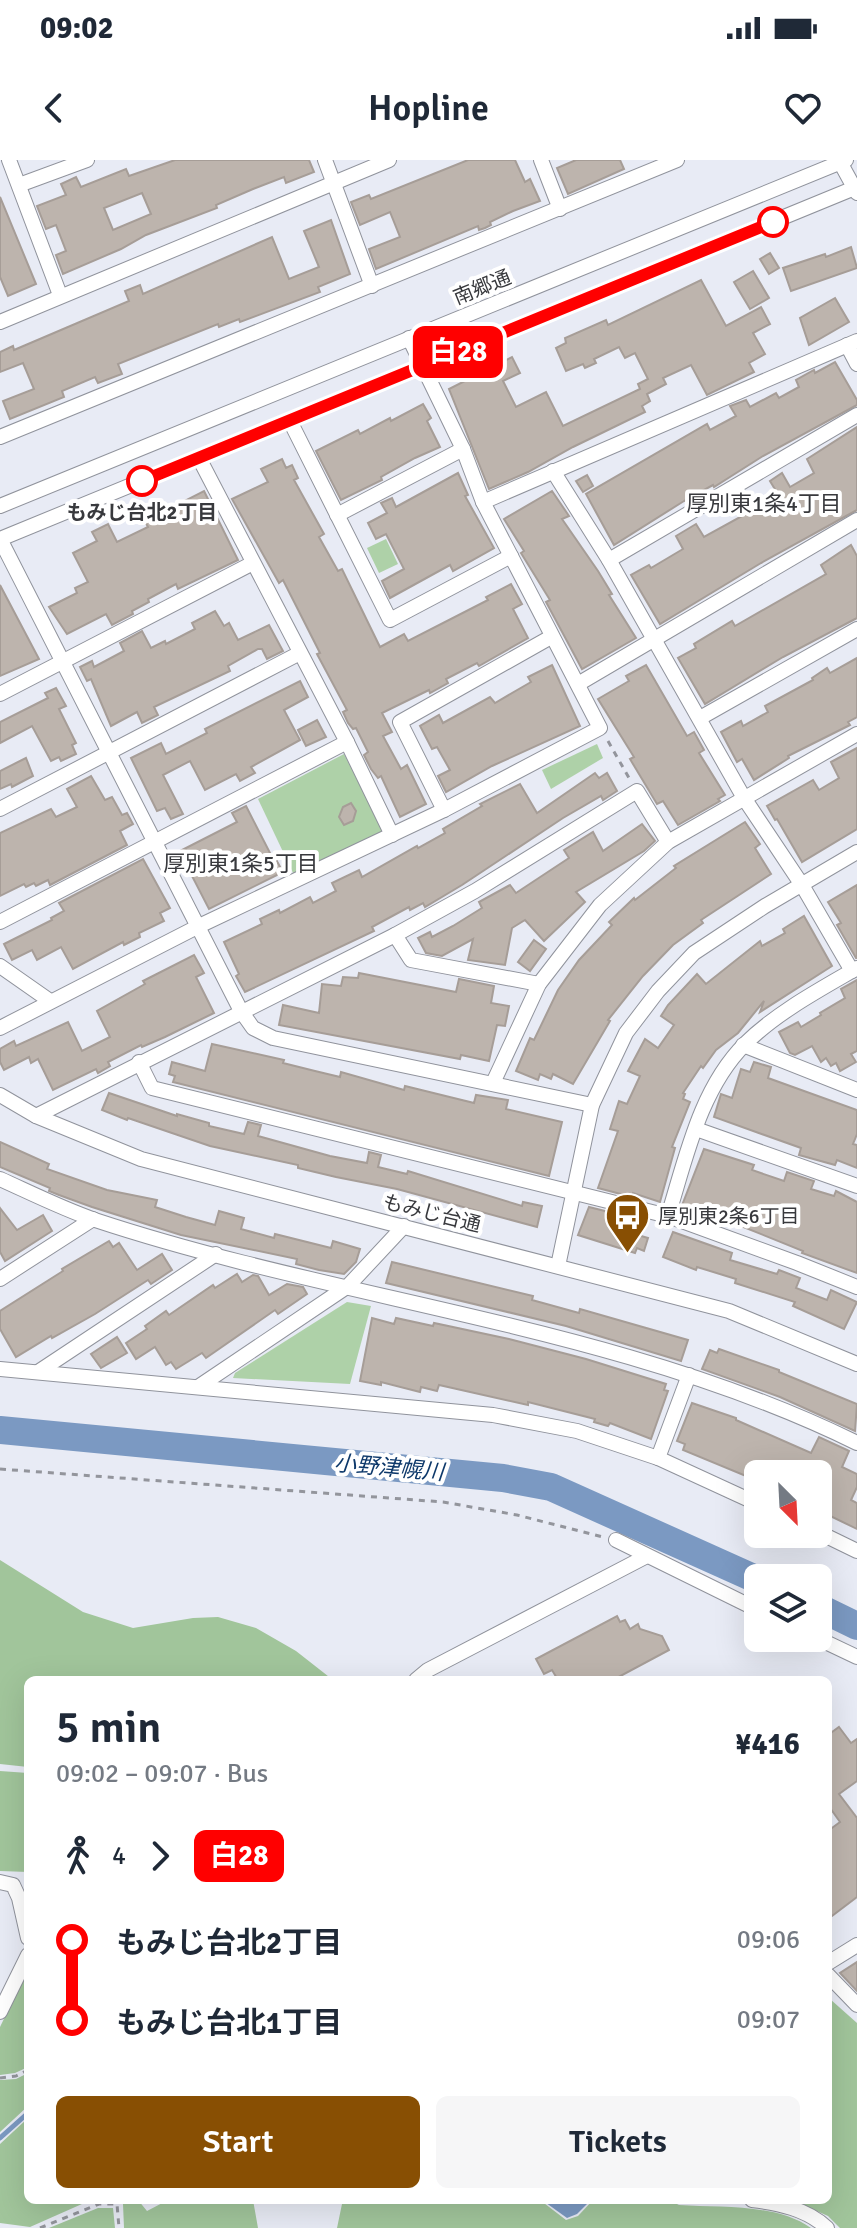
<!DOCTYPE html>
<meta charset="utf-8">
<style>
:root{--surface:#fff;--page:#f6f6f7;--text:#1f2937;--muted:#747a83;--accent:#884f03}
body{margin:0;font-family:Signika,"Noto Sans JP",sans-serif;background:var(--page);color:var(--text);height:100vh;display:flex;flex-direction:column;font-size:30px;white-space:nowrap}
*{box-sizing:border-box;margin:0}
p{font-size:26px;color:var(--muted)}
.icon{flex:none;width:44px;height:44px;fill:none;stroke:currentColor;stroke-width:2;stroke-linecap:round;stroke-linejoin:round}
.map{position:relative;flex:1;overflow:hidden}
.drawer{position:absolute;left:24px;top:1516px;width:808px;height:528px;display:flex;flex-direction:column;background:var(--surface);border-radius:12px;box-shadow:0 8px 32px #0002}
.drawer>*{flex:none}
.badge{padding:0 16px;border-radius:12px;font-size:28px;line-height:52px}
.needle{width:52px;rotate:156deg}
.fabs{position:absolute;left:744px;top:1300px;display:grid;gap:16px}
.fabs a{display:grid;place-items:center;width:88px;height:88px;border-radius:12px;background:var(--surface);box-shadow:0 8px 32px #0002;font-size:40px}
.map>.badge{position:absolute;translate:-50% -50%;box-shadow:0 0 0 4px #fff}
.legs{display:flex;align-items:center;gap:12px;height:88px;padding:0 32px;font-size:26px}
.legs p{margin-inline-start:auto}
.summary{display:flex;align-items:center;justify-content:space-between;height:136px;padding:0 32px}
h1{font-size:44px;font-weight:600;line-height:60px}
.button{display:flex;gap:16px;margin-top:auto;padding:16px 32px}
.button a{flex:1;height:92px;border-radius:12px;background:var(--accent);color:#fff;font-size:32px;font-weight:600;line-height:92px;text-align:center}
.button a+a{background:var(--page);color:var(--text)}
ul{padding:0 32px;list-style:none}
li{display:flex;align-items:center;gap:28px;height:80px;font-size:30px}
li i{display:grid;place-items:center;width:12px;height:100%;margin:0 10px;background:currentColor}
li i::after{content:'';width:20px;height:20px;margin:-10px;border:6px solid;border-radius:50%;background:var(--surface)}
li p{margin-inline-start:auto}
li:first-child i{background:linear-gradient(#0000 50%,currentColor 0)}
li:last-child i{background:linear-gradient(currentColor 50%,#0000 0)}
.status{display:flex;justify-content:space-between;align-items:center;height:56px;padding:0 40px;background:var(--surface);direction:ltr}
.status svg{height:22px;fill:currentColor}
header{display:flex;justify-content:space-between;align-items:center;height:104px;padding:0 32px;background:var(--surface);font-size:36px;font-weight:600}
.map>svg:first-child{display:block}
.green{fill:#aed1a8}
.forest{fill:#a1c59b}
.water{fill:#7b99c2}
.lines{fill:none;stroke-linecap:round;stroke-linejoin:round}
.stream{stroke:#7b99c2;stroke-width:5}
.river{stroke:#7b99c2;stroke-width:28}
.building{fill:#bdb4ad;stroke:#a69d97;stroke-width:2;fill-rule:evenodd}
.minor-casing{stroke:#90939c;stroke-width:16}
.path{stroke:#93959c;stroke-width:3;stroke-dasharray:6 6;stroke-linecap:butt}
.minor{stroke:#fff;stroke-width:14}
.line-1-casing{stroke:#fff;stroke-width:18}
.line-1{stroke:#f00;stroke-width:12}
.stop-1-dot{fill:#fff;stroke:#f00;stroke-width:4}
.labels{text-anchor:middle;stroke-width:8;stroke-linejoin:round;paint-order:stroke}
.street-label{font-size:20px;fill:#38393d;stroke:#fff}
.stop-label{font-size:20px;font-weight:bold;fill:#38393d;stroke:#fff}
.poi-label{font-size:20px;fill:#38393d;stroke:#fff;text-anchor:start}
.neighbourhood-label{font-size:22px;fill:#38393d;stroke:#fff}
.water-label{font-size:22px;font-style:italic;fill:#0d386a;stroke:#fff}
</style>
<div class="status"><b>09:02</b><svg viewBox="0 0 49 12"><path d="M0 12V9h3v3zM5 12V6h3v6zM10 12V3h3v9zM15 12V0h3v12zM26 1h20v11H26zM47 4h2v5h-2z"/></svg></div>
<header><svg class="icon" aria-label="back" viewBox="0 0 24 24"><path d="M15 5l-7 7 7 7"/></svg>Hopline<svg class="icon" aria-label="heart" viewBox="0 0 24 24"><path d="M12 20l-8-8c-3-5 5-10 8-4 3-6 11-1 8 4z"/></svg></header>
<div class="map">
<svg width="857" height="2068" viewBox="0 0 857 2068">
<rect width="100%" height="100%" fill="#e8ebf5"/>
<g class="green">
<polygon points="386,379 398,404 379,413 367,388"/>
<polygon points="597,584 603,598 551,629 542,610"/>
<polygon points="344,594 384,671 294,715 258,639"/>
<polygon points="347,1142 371,1146 350,1224 233,1218 235,1213"/>
</g>
<g class="forest">
<polygon points="0,1400 83,1452 133,1468 193,1458 218,1457 256,1468 296,1491 333,1520 28,1520 28,1607 0,1604"/>
<polygon points="0,1611 28,1613 28,1712 0,1711"/>
<polygon points="28,1809 28,1907 15,1913 0,1915 0,1867"/>
<polygon points="830,1839 857,1863 857,2068 840,2068 828,2056 792,2040 828,2040"/>
<polygon points="28,1913 28,1946 0,1972 0,1920 16,1919"/>
<polygon points="28,1958 28,2040 91,2040 30,2067 0,2063 0,1984"/>
<polygon points="128,2040 138,2040 147,2051 168,2040 253,2040 258,2068 124,2068 123,2044"/>
<path d="M339,2040H540L566,2060L578,2056L593,2040H669L679,2045C721,2048 775,2043 811,2068H337L342,2044Z"/>
<polygon points="98,2048 113,2048 115,2068 49,2068"/>
</g>
<polygon class="water" points="542,2040 591,2040 577,2054 567,2058"/>
<g class="lines">
<polyline class="stream" points="0,1978 28,1953"/>
<g class="river">
<polyline points="0,1270 503,1318 551,1327 758,1420"/>
<polyline points="818,1447 857,1466"/>
</g>
</g>
<g class="building">
<path d="M175,0H309L314,12L286,23L284,17L253,29L216,45L217,48L146,75L121,89L63,114L56,95L66,91L56,65L46,69L37,46L66,35L61,24L76,17L81,27L126,9L129,16ZM142,33L151,54L113,70L104,48Z"/>
<polygon points="468,0 515,0 525,22 530,19 540,41 513,51 490,62 491,65 485,68 479,70 478,66 376,109 369,89 400,77 390,52 360,65 351,42 369,35 371,39"/>
<polygon points="576,0 620,0 624,9 568,34 557,8"/>
<polygon points="0,37 36,124 8,136 0,117"/>
<polygon points="331,60 350,114 318,127 320,132 240,162 239,159 219,167 218,164 118,204 122,214 98,223 95,217 62,231 64,237 10,259 3,241 34,229 23,203 0,212 0,192 13,186 14,190 129,141 125,131 140,125 143,134 272,77 289,119 319,107 304,71"/>
<polygon points="851,87 857,108 791,131 783,108 825,94 826,97"/>
<polygon points="770,93 779,108 769,114 760,99"/>
<polygon points="753,111 769,138 750,149 734,122"/>
<polygon points="701,120 726,166 761,147 770,164 753,173 765,194 749,203 754,212 707,235 691,205 663,218 666,224 647,234 650,241 642,246 645,252 573,287 528,312 489,329 449,229 512,197 520,213 503,221 516,247 546,232 563,266 640,229 638,224 648,219 635,193 625,198 619,187 594,199 596,203 585,208 583,204 566,211 556,188 566,183 565,178 606,160 608,165"/>
<polygon points="835,138 849,162 809,185 800,158"/>
<polygon points="835,202 857,240 857,245 763,296 714,327 713,325 684,341 614,385 586,334 707,264 710,270 736,256 730,246 746,240 750,247 776,233 779,238 799,227 796,220 814,210 815,213"/>
<polygon points="423,244 431,258 427,261 440,287 415,298 381,317 382,320 341,340 316,291 358,270 360,274 390,258 391,261"/>
<polygon points="857,267 857,350 761,403 660,464 631,415 649,405 651,408 683,389 676,376 696,364 704,377 753,350 751,346 776,331 770,321 782,313 790,327 814,313 807,299"/>
<polygon points="282,299 286,308 292,305 298,318 294,320 324,374 319,377 338,411 342,409 380,487 404,474 408,481 488,440 486,437 511,424 522,444 513,449 528,478 479,506 477,503 446,519 448,523 430,533 429,530 382,553 392,572 383,576 401,609 407,605 426,644 400,657 381,616 378,618 371,609 364,595 368,592 356,568 353,569 348,563 343,552 347,550 317,494 320,493 283,420 279,423 232,339 268,322 261,309"/>
<polygon points="458,313 468,335 465,336 494,388 453,411 450,405 390,438 382,421 404,409 386,374 376,379 368,363 387,353 381,343 392,338 396,347"/>
<polygon points="587,315 593,326 583,332 576,321"/>
<polygon points="204,331 238,400 178,429 176,424 148,439 149,442 132,451 133,454 112,465 106,454 67,474 49,447 77,433 75,428 88,422 73,393 97,381 92,372 108,364 117,382 148,367 140,352 158,342 163,352"/>
<polygon points="552,331 569,356 562,359 598,411 612,434 609,435 636,478 582,509 546,442 550,440 521,393 524,391 504,359"/>
<polygon points="851,385 857,396 857,458 783,497 705,544 678,498 696,488 694,484 732,461 735,466 826,414 821,405"/>
<polygon points="0,425 39,499 0,516"/>
<polygon points="215,451 224,466 229,463 238,480 269,465 283,491 267,499 262,489 258,489 228,506 230,511 154,547 158,555 142,563 137,552 111,566 91,519 87,521 80,507 92,501 94,507 124,491 120,483 142,471 151,488 165,481 166,484 195,469 192,463"/>
<polygon points="857,498 857,557 848,562 850,565 788,596 789,598 754,620 742,599 737,602 721,572 741,561 743,566 768,552 765,546 813,520 812,518 827,508 830,513"/>
<polygon points="552,505 580,566 492,606 446,632 438,616 450,610 437,587 432,589 420,566 439,555 443,563 490,537 495,543 531,522 528,517"/>
<polygon points="646,505 687,576 694,572 704,590 699,593 725,635 718,639 720,641 678,665 663,641 657,644 630,599 634,597 598,539 629,521 626,516"/>
<polygon points="300,521 308,537 284,550 300,580 251,607 255,613 240,621 236,614 205,630 190,601 163,615 183,654 171,659 165,648 157,651 131,598 161,583 166,594 207,573 205,569"/>
<polygon points="56,528 66,546 59,549 76,583 72,585 76,594 61,601 59,597 51,601 32,566 0,583 0,562 48,538 45,533"/>
<polygon points="317,560 326,577 306,586 298,570"/>
<polygon points="857,588 857,669 802,702 777,659 775,660 767,646 813,620 819,630 839,618 831,602"/>
<polygon points="26,598 33,616 12,627 11,624 0,629 0,611"/>
<polygon points="595,613 599,618 607,613 617,631 603,640 601,636 563,658 462,725 425,747 423,743 410,750 409,747 372,767 374,771 245,832 236,816 239,814 224,782 262,764 260,759 279,750 280,753 310,737 313,743 336,731 332,723 359,710 362,717 417,686 418,688 445,673 443,669 482,646 480,644 520,624 537,653"/>
<polygon points="91,616 105,640 112,637 122,655 127,653 133,664 120,671 127,685 50,725 48,720 36,726 34,723 26,727 24,724 0,736 0,673 51,649 56,657 77,647 67,629"/>
<polygon points="351,643 356,651 353,661 344,665 339,657 343,647"/>
<polygon points="246,646 271,695 273,694 283,712 209,749 190,712 186,714 178,698 182,696 180,691 237,662 232,653"/>
<polygon points="745,662 760,684 755,688 771,714 701,760 703,763 673,785 643,816 608,860 610,861 573,924 553,914 551,919 540,914 538,920 516,911 530,878 534,880 558,830 579,800 612,765 609,762 634,738 635,740 676,708 674,706"/>
<polygon points="642,664 655,681 644,691 576,732 585,742 544,781 525,760 512,768 505,805 468,800 473,779 442,796 426,793 418,778 430,772 432,777 453,766 482,748 479,742 510,725 516,733 569,698 564,690 593,672 603,691"/>
<polygon points="143,699 170,748 160,753 164,761 139,773 140,777 124,785 123,782 73,809 61,787 37,800 32,790 12,800 4,784 52,760 51,758 64,751 59,743"/>
<polygon points="857,725 857,798 856,798 837,765 841,763 828,742"/>
<polygon points="804,756 832,806 760,852 764,841 738,873 716,890 703,908 701,906 683,933 685,934 683,939 690,942 672,987 675,988 660,1042 633,1033 632,1037 598,1028 618,971 610,969 619,941 627,944 640,916 628,911 645,879 658,888 674,865 661,856 668,845 697,814 706,824 760,781 762,786 785,773 783,769"/>
<polygon points="534,780 546,789 530,811 518,802"/>
<polygon points="194,795 204,813 196,817 214,853 165,877 142,887 141,885 108,902 110,906 98,913 96,909 53,930 38,899 31,903 29,897 4,910 0,902 0,889 14,881 16,886 68,862 82,891 110,877 97,851 145,824 143,821"/>
<polygon points="359,813 456,832 459,819 494,826 491,843 509,846 505,866 497,865 489,901 461,895 460,899 279,865 283,845 319,853 322,824 341,826 343,817 358,818"/>
<polygon points="857,820 857,891 851,894 856,902 840,911 836,903 831,906 826,898 821,902 812,886 795,895 790,893 779,872 798,862 801,867 821,855 820,853 845,838 841,829"/>
<polygon points="212,884 284,900 283,903 315,911 340,917 341,912 404,930 405,926 474,943 476,935 508,940 506,949 562,962 549,1016 173,922 175,916 169,914 172,902 205,911"/>
<polygon points="754,902 771,907 768,918 857,950 857,974 853,984 857,985 857,1008 837,1000 835,1005 799,995 801,988 714,957 721,934 732,938 741,909 750,912"/>
<polygon points="109,933 177,956 177,954 209,963 209,966 244,974 248,962 261,965 258,976 330,996 367,1003 369,992 381,995 378,1007 407,1014 408,1011 522,1046 523,1042 542,1046 537,1067 397,1029 336,1017 298,1008 298,1005 210,986 128,958 127,960 102,950"/>
<polygon points="0,982 49,1004 47,1009 107,1030 157,1040 155,1047 186,1057 215,1065 219,1051 244,1058 241,1069 274,1078 275,1074 331,1088 333,1081 360,1089 356,1102 344,1114 319,1110 296,1104 297,1099 181,1075 92,1047 59,1035 49,1031 50,1028 0,1007"/>
<polygon points="704,989 754,1005 752,1010 784,1021 787,1012 814,1021 811,1029 834,1036 836,1031 857,1042 857,1113 802,1093 803,1091 741,1066 712,1058 712,1061 681,1048"/>
<polygon points="589,1047 617,1054 613,1068 648,1078 644,1091 637,1088 635,1093 578,1075"/>
<polygon points="0,1048 17,1070 43,1055 52,1071 5,1101 0,1092"/>
<polygon points="673,1072 732,1093 730,1100 777,1114 779,1110 800,1118 796,1128 827,1140 831,1130 857,1142 844,1169 793,1146 795,1142 735,1123 736,1119 697,1107 696,1110 663,1097"/>
<polygon points="109,1081 113,1087 119,1083 137,1110 162,1094 172,1110 151,1124 148,1120 95,1154 52,1178 51,1176 16,1197 0,1169 0,1151 63,1111 62,1109"/>
<polygon points="392,1102 533,1136 532,1140 579,1153 580,1149 688,1180 681,1201 566,1166 386,1123"/>
<polygon points="237,1114 242,1122 253,1115 258,1116 269,1135 287,1124 303,1127 307,1134 278,1154 275,1150 206,1198 202,1193 176,1209 171,1202 166,1205 155,1187 136,1199 126,1183 147,1169 145,1166 166,1151 169,1155 213,1125 215,1128"/>
<polygon points="372,1158 394,1164 396,1158 433,1166 434,1163 509,1179 586,1199 666,1224 664,1230 668,1231 651,1279 610,1263 608,1266 594,1262 595,1259 528,1242 528,1245 439,1225 437,1231 421,1227 420,1232 381,1222 381,1225 360,1221"/>
<polygon points="117,1177 127,1193 101,1208 91,1194"/>
<polygon points="719,1189 779,1210 779,1212 857,1244 855,1271 780,1237 702,1209 710,1190 717,1193"/>
<polygon points="692,1243 736,1258 736,1260 811,1293 819,1277 847,1290 849,1291 842,1307 857,1314 857,1327 851,1340 857,1343 857,1369 818,1350 818,1314 758,1314 758,1321 683,1290 685,1284 677,1281"/>
<polygon points="617,1456 620,1462 625,1460 630,1469 638,1464 640,1469 662,1476 669,1490 613,1520 558,1520 552,1510 544,1514 536,1499"/>
<polygon points="839,1567 851,1583 857,1579 857,1621 839,1634 857,1658 857,1737 828,1759 828,1671 840,1662 828,1645 828,1575"/>
<polygon points="857,1802 857,1831 840,1813"/>
</g>
<g class="lines">
<defs>
<g id="minor">
<polyline points="9,0 60,135"/>
<polyline points="325,0 372,126"/>
<polyline points="541,0 560,49"/>
<polyline points="840,2 857,33"/>
<polyline points="19,25 87,0"/>
<polyline points="0,162 389,0"/>
<polyline points="847,185 857,204"/>
<polyline points="290,261 390,460 511,396"/>
<polyline points="0,277 677,0"/>
<polyline points="199,298 347,582 392,675"/>
<polyline points="553,311 609,400 744,638 802,725 852,811"/>
<polyline points="483,342 857,181"/>
<polyline points="0,346 846,0"/>
<polyline points="337,355 463,289"/>
<polyline points="0,379 857,27"/>
<polyline points="0,379 241,851 253,868 273,878 592,945"/>
<polyline points="609,400 857,255"/>
<polyline points="578,524 857,360"/>
<polyline points="0,534 253,403"/>
<polyline points="700,558 857,469"/>
<polyline points="0,649 300,493"/>
<polyline points="444,650 400,562 551,477"/>
<polyline points="0,762 347,582"/>
<polyline points="395,775 411,800 539,824"/>
<polyline points="0,806 50,841"/>
<polyline points="0,868 199,766 444,650 600,568 483,342 463,289 409,178"/>
<polyline points="743,885 857,930"/>
<polyline points="139,902 152,928 668,1056 797,1103 857,1127"/>
<polyline points="493,923 539,824 600,745 668,682 857,574"/>
<polyline points="0,935 36,956 141,999 729,1151 857,1204"/>
<polyline points="36,956 395,775 475,731 637,631 668,682"/>
<polyline points="696,969 857,1026"/>
<path d="M0,1019C31,1033 63,1049 95,1060C346,1143 617,1165 857,1283"/>
<path d="M668,1056C686,998 700,929 745,884C776,853 819,830 857,808"/>
<polyline points="558,1106 592,945 626,873 658,831 694,793 765,746 857,692"/>
<polyline points="0,1119 93,1059"/>
<polyline points="0,1209 493,1255 577,1271 658,1298 758,1344"/>
<polyline points="38,1212 216,1094"/>
<polyline points="198,1227 348,1126 404,1066"/>
<polyline points="658,1298 689,1215"/>
<polyline points="818,1372 857,1391"/>
<polyline points="616,1380 758,1450"/>
<polyline points="817,1478 857,1497"/>
<polyline points="416,1520 428,1510 645,1397"/>
<polyline points="0,1722 13,1725 19,1738 28,1778"/>
<polyline points="828,1803 857,1785"/>
<polyline points="828,1815 857,1845"/>
<polyline points="0,1852 28,1795"/>
<path d="M752,2040C778,2043 807,2049 827,2068"/>
</g>
</defs>
<use href="#minor" class="minor-casing"/>
<g class="path">
<polyline points="608,581 629,618"/>
<polyline points="0,1309 443,1342 517,1355 603,1377"/>
<polyline points="0,1918 16,1916 28,1910"/>
<polyline points="40,2068 99,2044 117,2044 119,2068"/>
</g>
<use href="#minor" class="minor"/>
</g>
<g class="lines">
<defs>
<polyline id="line-1" points="142,321 773,62"/>
</defs>
<use href="#line-1" class="line-1-casing"/>
<use href="#line-1" class="line-1"/>
</g>
<defs>
<symbol id="bus-pin" viewBox="-11 -11 22 30"><path d="M0 17L-7.5 6A9.5 9.5 0 1 1 7.5 6Z" fill="#884f03" stroke="#fff"/><path d="M-5-6H5V4H4V6H2V4H-2V6H-4V4H-5ZM-3.5-4V0h7V-4ZM-3.5 1.2v1.5H-2V1.2ZM2 1.2v1.5H3.5V1.2Z" fill="#fff"/></symbol>
</defs>
<g fill-rule="evenodd">
<use href="#bus-pin" x="602" y="1030" width="51" height="69"/>
</g>
<g class="stop-1-dot">
<circle cx="773" cy="62" r="14"/>
<circle cx="142" cy="321" r="14"/>
</g>
<g class="labels">
<g class="street-label">
<text transform="translate(482 127) rotate(-22)" y="7">南郷通</text>
<text transform="translate(432 1053) rotate(14)" y="7">もみじ台通</text>
</g>
<g class="stop-label">
<text x="142" y="359">もみじ台北2丁目</text>
</g>
<g class="poi-label">
<text x="658" y="1063">厚別東2条6丁目</text>
</g>
<g class="neighbourhood-label">
<text x="764" y="351">厚別東1条4丁目</text>
<text x="241" y="711">厚別東1条5丁目</text>
</g>
<g class="water-label">
<text transform="translate(389 1307) rotate(5)" y="8">小野津幌川</text>
</g>
</g>
</svg>
<div class="fabs">
<a><svg class="needle" viewBox="-14 -14 28 28"><path d="M0-13l5 13h-10z" fill="#e53935"/><path d="M0 13l5-13h-10z" fill="#747a83"/></svg></a>
<a><svg class="icon" aria-label="layers" viewBox="0 0 24 24"><path d="M12 4l9 5-9 5-9-5zM3 14l9 5 9-5"/></svg></a>
</div>
<b class="badge" style="left:458px;top:192px;background:#f00;color:#fff">白28</b>
<section class="drawer">
<div class="summary"><div><h1>5 min</h1><p>09:02 – 09:07 · Bus</p></div><b>¥416</b></div>
<div class="legs"><svg class="icon" aria-label="walk" viewBox="0 0 24 24"><circle cx="13" cy="4" r="2"/><path d="M13 8l-2 6 4 7M11 14l-3 7M7 12l3-4h3l4 4"/></svg>4<svg class="icon" aria-label="forward" viewBox="0 0 24 24"><path d="M9 5l7 7-7 7"/></svg><b class="badge" style="background:#f00;color:#fff">白28</b></div>
<ul>
<li><i style="color:#f00"></i><b>もみじ台北2丁目</b><p>09:06</p></li>
<li><i style="color:#f00"></i><b>もみじ台北1丁目</b><p>09:07</p></li>
</ul>
<div class="button"><a>Start</a><a>Tickets</a></div>
</section>
</div>
